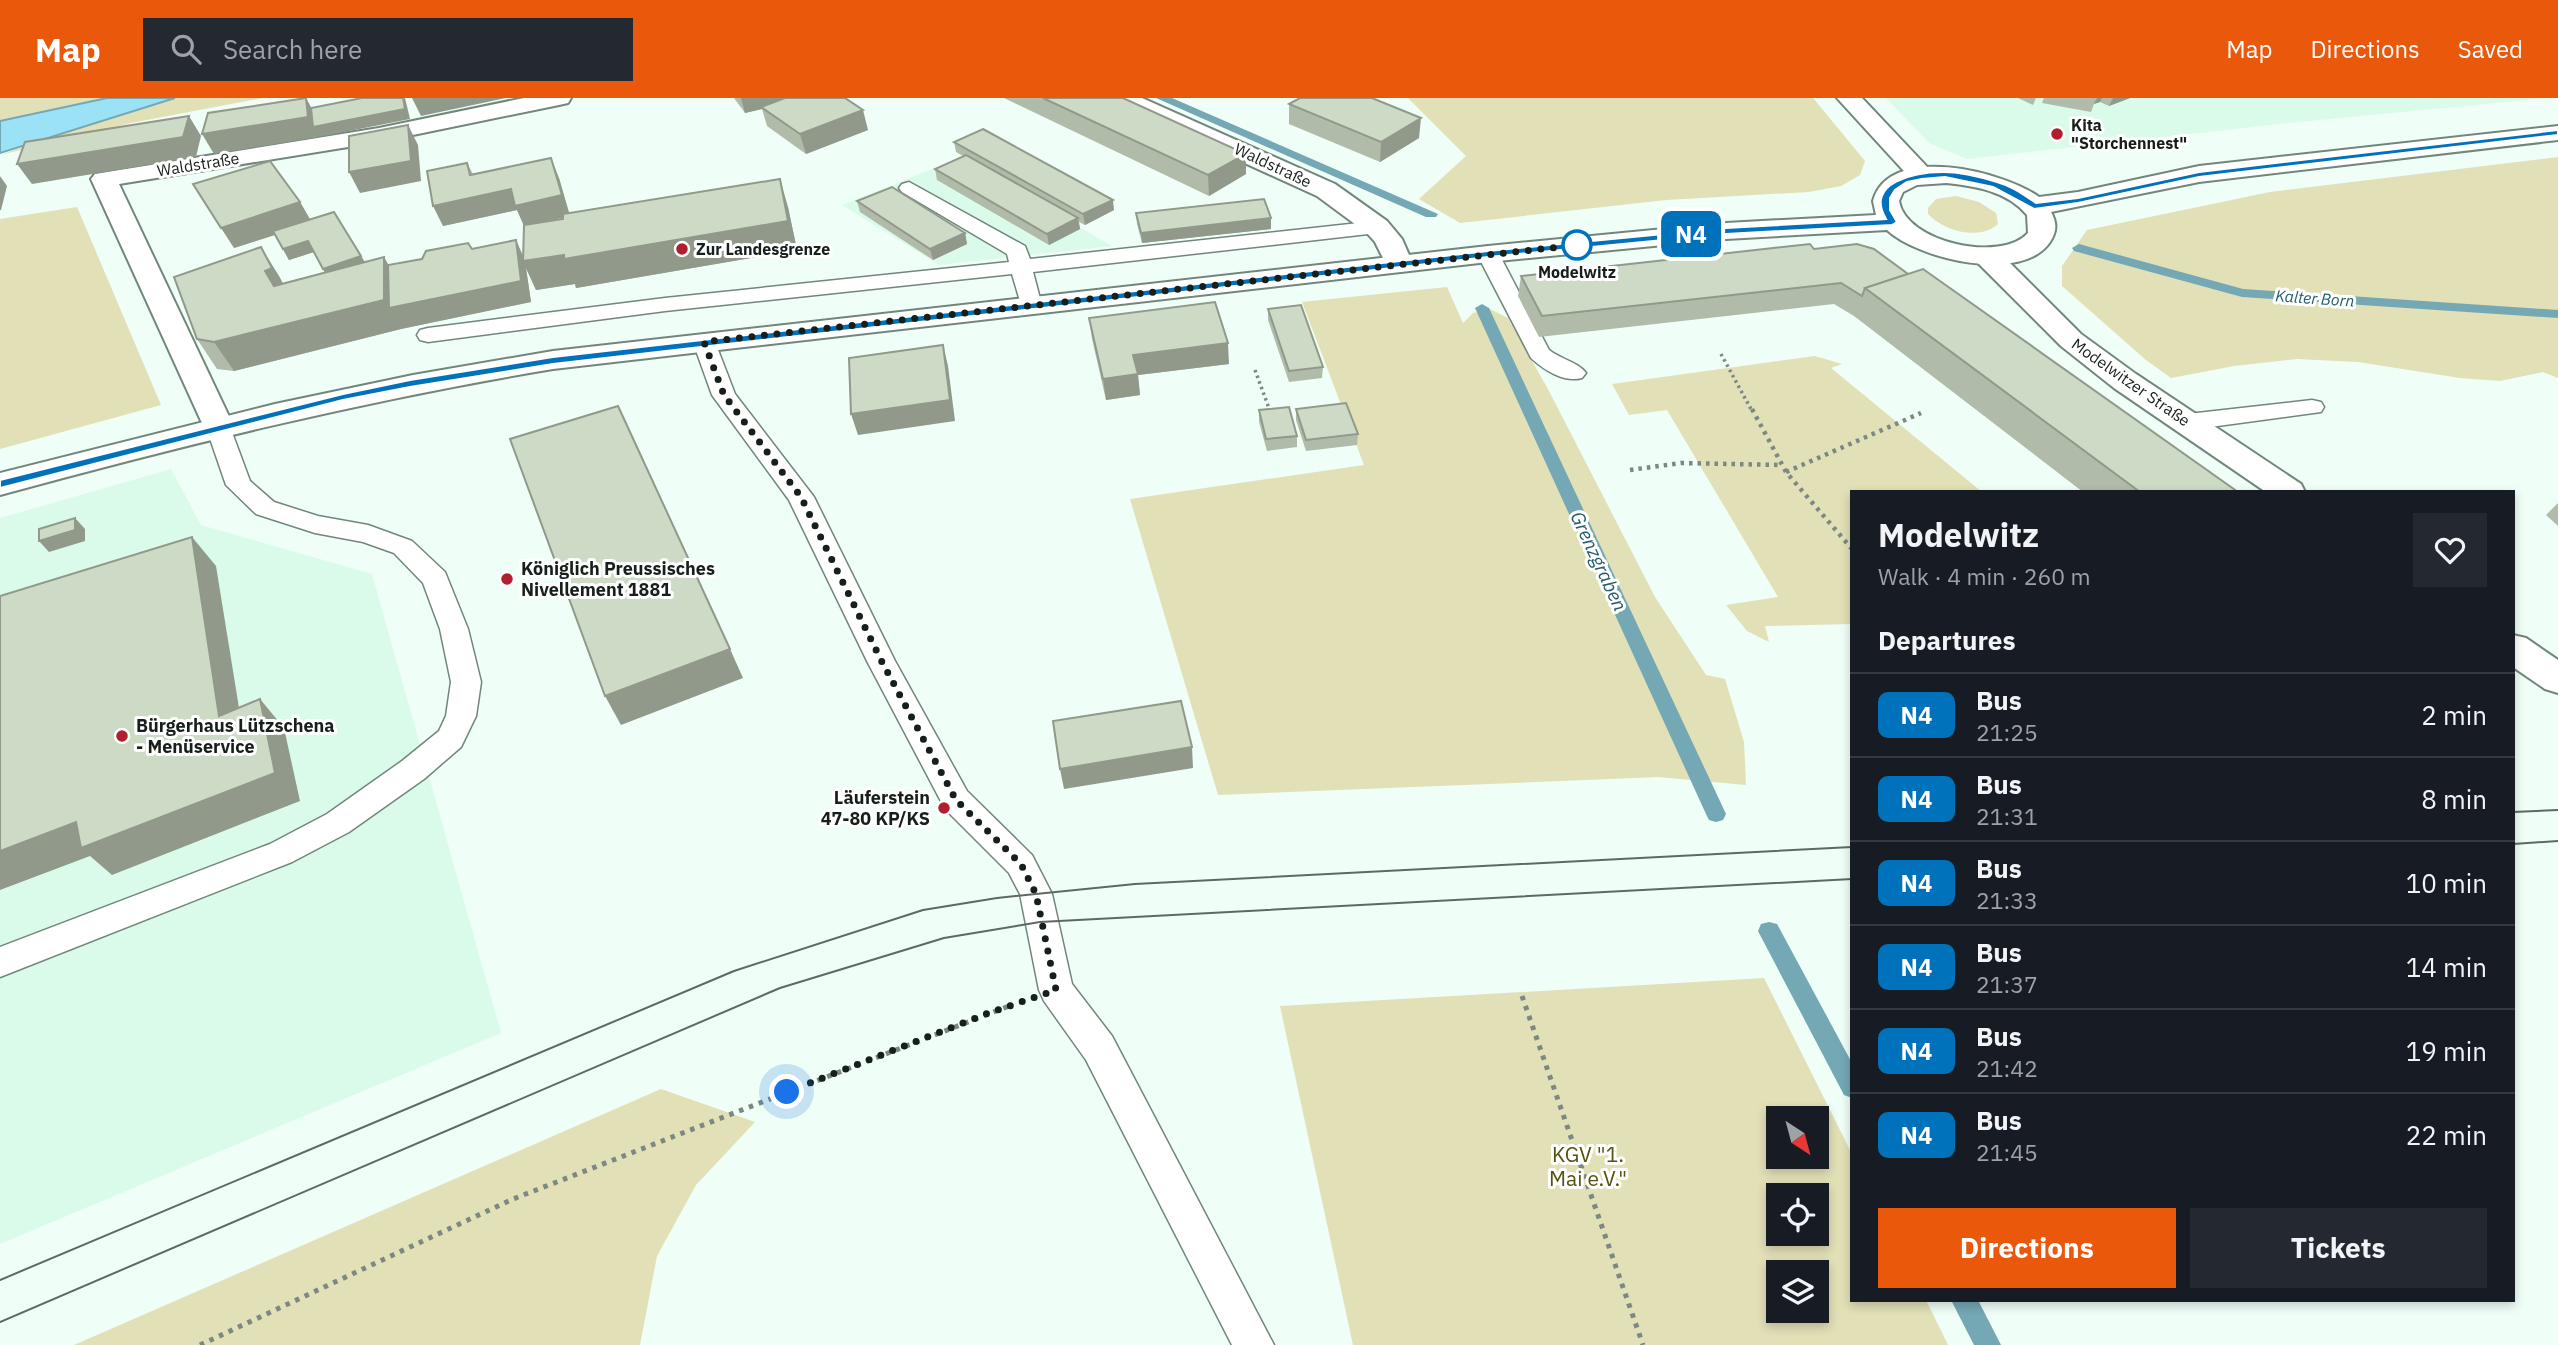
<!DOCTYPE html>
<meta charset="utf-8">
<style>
:root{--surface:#171b24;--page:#242831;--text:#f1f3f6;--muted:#9ea1a6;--line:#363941;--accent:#ea580c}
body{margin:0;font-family:"IBM Plex Sans",sans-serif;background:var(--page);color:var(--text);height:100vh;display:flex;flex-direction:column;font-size:26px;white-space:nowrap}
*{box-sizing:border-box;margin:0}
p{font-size:23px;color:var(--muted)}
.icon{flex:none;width:38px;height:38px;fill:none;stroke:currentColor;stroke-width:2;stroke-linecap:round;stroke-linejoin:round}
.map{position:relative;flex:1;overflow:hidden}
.sheet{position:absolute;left:1850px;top:392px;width:665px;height:812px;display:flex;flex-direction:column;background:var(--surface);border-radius:0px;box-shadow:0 4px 10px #0003}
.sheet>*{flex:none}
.badge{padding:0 14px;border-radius:10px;font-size:24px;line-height:46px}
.needle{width:46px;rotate:144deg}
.fabs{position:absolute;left:1766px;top:1008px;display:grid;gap:14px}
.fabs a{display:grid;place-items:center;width:63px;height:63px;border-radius:0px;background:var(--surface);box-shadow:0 4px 10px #0003;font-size:35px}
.you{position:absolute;width:35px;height:35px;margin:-18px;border:5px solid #fff;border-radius:50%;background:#1a73e8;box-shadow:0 0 0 10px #1a73e833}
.map>.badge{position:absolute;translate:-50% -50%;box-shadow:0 0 0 4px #fff}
h2{padding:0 28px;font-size:26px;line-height:63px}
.round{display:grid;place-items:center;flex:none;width:74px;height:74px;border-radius:0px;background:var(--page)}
.headline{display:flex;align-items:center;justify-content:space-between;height:119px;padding:0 28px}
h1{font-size:33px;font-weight:700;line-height:52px}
.primary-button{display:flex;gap:14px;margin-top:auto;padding:14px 28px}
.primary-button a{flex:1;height:80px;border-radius:0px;background:var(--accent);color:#fff;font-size:28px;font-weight:700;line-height:80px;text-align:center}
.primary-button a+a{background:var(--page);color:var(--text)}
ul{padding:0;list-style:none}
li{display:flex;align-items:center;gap:21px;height:84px;padding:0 28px;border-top:2px solid var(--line)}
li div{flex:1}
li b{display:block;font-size:26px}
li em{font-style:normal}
li .badge{min-width:77px;font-weight:700;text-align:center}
header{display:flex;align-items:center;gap:42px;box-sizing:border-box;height:98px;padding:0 35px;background:var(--accent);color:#fff}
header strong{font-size:33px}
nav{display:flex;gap:38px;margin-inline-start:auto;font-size:24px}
.search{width:490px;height:63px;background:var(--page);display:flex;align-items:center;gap:18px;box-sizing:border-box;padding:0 24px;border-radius:0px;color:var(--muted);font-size:26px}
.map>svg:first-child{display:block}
.built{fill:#dafbe9}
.green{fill:#e1e0b7;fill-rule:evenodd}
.water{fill:#9ce2f6;stroke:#74a8b4;stroke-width:2}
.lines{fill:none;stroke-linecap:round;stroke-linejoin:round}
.stream{fill:#74a8b4;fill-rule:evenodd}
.lane-casing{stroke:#71877b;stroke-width:3}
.street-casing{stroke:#71877b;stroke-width:4}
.secondary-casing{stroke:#71877b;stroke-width:4}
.path-far2{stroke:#7c8882;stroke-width:3.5;stroke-dasharray:2.5 3.5;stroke-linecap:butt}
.path-far1{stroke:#7c8882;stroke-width:4.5;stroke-dasharray:3.5 5;stroke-linecap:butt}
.path{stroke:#7c8882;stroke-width:5;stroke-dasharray:4.5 6;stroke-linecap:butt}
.lane{fill:#fff;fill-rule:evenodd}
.street{fill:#fff;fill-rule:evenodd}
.secondary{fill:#fff;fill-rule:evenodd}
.tram{stroke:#5e6963;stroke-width:2}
.wall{fill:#b0bba9}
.shaded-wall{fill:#90998a}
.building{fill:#cddac5;stroke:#90998a;stroke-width:2}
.line{fill:#0072bc;stroke:#fff;stroke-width:2}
.walk{stroke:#161f1a;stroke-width:7;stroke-dasharray:0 12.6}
.poi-dot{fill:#b11e2d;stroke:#fff;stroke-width:2.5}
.stop-dot{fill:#fff;stroke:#0072bc;stroke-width:3.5}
.labels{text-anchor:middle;stroke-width:6;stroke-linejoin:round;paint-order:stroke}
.far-poi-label{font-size:16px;font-weight:bold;fill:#161f1a;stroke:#fff;text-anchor:start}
.far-street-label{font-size:16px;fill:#161f1a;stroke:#fff}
.far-stop-label{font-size:16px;font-weight:bold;fill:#161f1a;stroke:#fff}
.far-water-label{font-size:16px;font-style:italic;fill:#245c6b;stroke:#fff}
.poi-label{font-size:18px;font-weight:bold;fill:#161f1a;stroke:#fff;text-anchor:start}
.water-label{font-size:19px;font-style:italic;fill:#245c6b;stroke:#fff}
.near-park-label{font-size:21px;fill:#55520f;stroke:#fff}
</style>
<header>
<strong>Map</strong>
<div class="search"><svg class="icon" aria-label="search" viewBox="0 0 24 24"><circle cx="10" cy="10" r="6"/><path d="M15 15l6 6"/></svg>Search here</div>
<nav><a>Map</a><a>Directions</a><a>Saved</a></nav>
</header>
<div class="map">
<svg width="2558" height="1247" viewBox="0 0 2558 1247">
<rect width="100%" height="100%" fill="#effef6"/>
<g class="built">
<polygon points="1886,0 2547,0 2279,26 1967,61 1929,45"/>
<polygon points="960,60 1112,148 939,167 842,107"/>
<polygon points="171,371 201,427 372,476 501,935 0,1146 0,420"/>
</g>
<g class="green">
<polygon points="0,0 107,0 0,23"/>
<polygon points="175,0 263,0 131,25 0,57 100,22"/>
<polygon points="1408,0 1813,0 1865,63 1860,77 1841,88 1809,94 1666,102 1460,125 1419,101 1466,58"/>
<polygon points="2558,59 2558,280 2543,274 2500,283 2460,280 2358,264 2297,261 2234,268 2171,280 2146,262 2062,188 2062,168 2087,132 2270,94"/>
<path d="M1956,98L1979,104L1996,115L1998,126C1979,143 1944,133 1928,116V110L1936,101Z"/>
<polygon points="77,109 161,307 0,351 0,121"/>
<polygon points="1447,189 1463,225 1473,215 1490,211 1508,220 1549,293 1655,499 1706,577 1725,581 1744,644 1746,687 1658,679 1218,697 1130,401 1364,367 1302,204"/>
<polygon points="1815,258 1842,266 1831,270 1982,394 1852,394 1851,526 1765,528 1769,544 1747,533 1726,507 1778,499 1667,312 1629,317 1612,286"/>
<path d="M1764,880L1851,1054L1852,1202H1926L1948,1247H1353L1280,908ZM1778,1020H1816V1059H1778ZM1778,1097H1816V1136H1778ZM1778,1174H1816V1213H1778Z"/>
<polygon points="661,991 755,1024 696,1087 657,1158 640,1247 74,1247"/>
</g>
<polygon class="water" points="107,0 175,0 0,55 0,23"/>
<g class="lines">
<g class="stream">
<polygon points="1156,0 1172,0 1438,116 1436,119 1426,119"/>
<polygon points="2079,146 2243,191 2558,212 2558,220 2242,199 2074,153 2072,150"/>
<polygon points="1482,206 1489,210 1726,716 1723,722 1716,724 1709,722 1706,716 1475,210"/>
<polygon points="1769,824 1777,826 1852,965 1852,1000 1844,997 1758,833 1761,826"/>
<polygon points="1951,1202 1978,1202 2001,1247 1974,1247"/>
</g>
<defs>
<g id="lane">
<polygon points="909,84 1025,148 1030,161 1377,123 1384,125 1387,129 1384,133 1377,135 1033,174 1042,208 1039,213 1023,213 1012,176 665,213 428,244 420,242 417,237 420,232 428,230 665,200 1009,164 1007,156 902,94 899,90 902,86"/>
<path d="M1488,150L1496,151L1499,156L1549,252C1560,261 1578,264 1586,275L1582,280C1564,285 1544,272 1531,260L1477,156L1480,151Z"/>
<polygon points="704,237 712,239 715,244 735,296 814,399 895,563 967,693 1032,757 1052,796 1072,886 1112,938 1274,1247 1232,1247 1086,962 1044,903 1039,892 1020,796 1009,775 945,711 867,563 789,402 712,297 693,244 696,239"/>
<polygon points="2312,302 2321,304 2324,309 2321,314 2188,332 2179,329 2176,324 2179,319 2188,316"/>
<polygon points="218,321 227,324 230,329 250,383 274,404 318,418 368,427 412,443 445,474 468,531 481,584 476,618 461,649 424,681 349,734 292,764 0,879 0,849 270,746 327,716 402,663 439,633 446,618 451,584 440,531 423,485 394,455 363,444 315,435 256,416 226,387 206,329 209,324"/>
</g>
<g id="street">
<polygon points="524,0 571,0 568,5 559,7 379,44 119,86 234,329 229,336 218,339 207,336 91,81 95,76 379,30"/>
<polygon points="1110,0 1142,0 1335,86 1387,123 1402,141 1413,166 1409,172 1399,174 1389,172 1375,144 1367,135 1317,98 1113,5"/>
<polygon points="1837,0 1862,0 1931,73 1935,78 1931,83 1922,86 1913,83"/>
<polygon points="1987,150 1997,152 2081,236 2136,276 2301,386 2305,394 2266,394 2114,290 2061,248 1977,164 1973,158 1977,152"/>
<polygon points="2513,537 2526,540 2558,562 2558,595 2545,591 2513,569"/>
</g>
<path id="secondary" d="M2558,28V42L2199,84L2051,114C2057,125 2057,133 2050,144C2022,186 1918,161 1887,132L1726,141L1488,164L553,271C366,302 183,347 0,397V375L275,306L413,277L553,253L1488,148L1726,125L1876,117L1873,103C1889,44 2005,74 2039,99L2078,94L2199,68ZM1946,85C1975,88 2007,93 2027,117L2028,135C2001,165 1906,145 1899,103L1903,94L1917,87Z"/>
</defs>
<use href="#lane" class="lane-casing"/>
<use href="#street" class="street-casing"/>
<use href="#secondary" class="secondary-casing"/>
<g class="path-far2">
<polyline points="1721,256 1752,313"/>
<polyline points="1255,272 1270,313"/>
</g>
<g class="path-far1">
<polyline points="1269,311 1270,314"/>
<polyline points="1752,311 1786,374 1852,451"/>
<polyline points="1630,372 1681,365 1781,367"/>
<polyline points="1786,374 1921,315"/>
</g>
<g class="path">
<polyline points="1522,898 1643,1247"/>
<polyline points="200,1247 513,1101 1009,908"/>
</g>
<use href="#lane" class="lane"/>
<use href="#street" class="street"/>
<use href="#secondary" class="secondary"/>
<g class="tram">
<polyline points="2513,714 2558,712"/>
<polyline points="2513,746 2558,743"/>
<polyline points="0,1182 734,873 923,812 997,800 1135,786 1852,749"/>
<polyline points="0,1224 780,890 944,840 1040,824 1852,781"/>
</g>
</g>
<g class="wall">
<polygon points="734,0 845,0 868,32 806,56 767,28 762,11 745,15"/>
<polygon points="1004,0 1123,0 1246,76 1209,98"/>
<polygon points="2018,0 2036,0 2033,7"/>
<polygon points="2044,0 2130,0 2109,8 2100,4 2094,6 2091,14 2042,5"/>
<polygon points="1289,6 1419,40 1380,64 1289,26"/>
<polygon points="954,44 1114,112 1085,127 1079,124 1080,131 1049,147 937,82 935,71 963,58 956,54"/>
<polygon points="467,65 473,76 559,80 569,115 788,109 797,152 576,190 575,186 536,192 526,170 531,204 401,231 234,273 217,271 197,241 279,178 283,186 325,175 314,154 289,162 275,137 234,150 300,104 310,121 365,164 384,159 388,167 516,142 523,158 524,127 517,112 443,128"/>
<polygon points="857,103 965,135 967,146 933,162 860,114"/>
<polygon points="1136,115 1271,131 1142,145 1137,126"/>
<polygon points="1814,151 1908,176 2238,394 2083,394 1854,218 1834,206 1539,239 1518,198 1521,178"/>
<polygon points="1268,211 1323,269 1322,280 1289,284 1268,222"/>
<polygon points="1089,220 1229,266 1138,277 1140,297 1106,302 1092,241"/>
<polygon points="1296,311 1358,336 1357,347 1306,353 1296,322"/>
<polygon points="1259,312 1297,338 1297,349 1267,353 1259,324"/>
<polygon points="2558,405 2558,428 2546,417"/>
</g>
<g class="shaded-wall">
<polygon points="306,0 317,20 405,0 410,21 319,39 214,56 202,36"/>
<polygon points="412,0 506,0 421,18"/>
<polygon points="741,0 785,0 761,9 762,11 745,15"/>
<polygon points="2097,0 2102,0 2100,4 2094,6"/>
<polygon points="2113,0 2130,0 2109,8"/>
<polygon points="863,12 868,32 806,56 800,36"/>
<polygon points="189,18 201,38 196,59 32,86 17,66"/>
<polygon points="1421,20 1419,40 1380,64 1381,44"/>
<polygon points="408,27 418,47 421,83 360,95 349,74"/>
<polygon points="1246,56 1246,76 1209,98 1208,77"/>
<polygon points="551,60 559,80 570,118 524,128 517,112 443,128 433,108"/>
<polygon points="0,78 7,88 1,112 0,112"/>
<polygon points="780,81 788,109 797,152 576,190 575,186 536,192 526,170 531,204 401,231 234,273 214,244 384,159 400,188 516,142 525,163"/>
<polygon points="1113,102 1114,112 1085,127 1083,116"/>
<polygon points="300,104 312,125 234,150 221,130"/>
<polygon points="1078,120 1080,131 1049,147 1047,136"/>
<polygon points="1271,120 1271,131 1142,145 1141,135"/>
<polygon points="965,135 967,146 933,162 930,151"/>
<polygon points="308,143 314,154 289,162 283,151"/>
<polygon points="261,149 279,178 290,199 283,202 265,173"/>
<polygon points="361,158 368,169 329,182 323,171"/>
<polygon points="1228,245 1229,266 1138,277 1140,297 1106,302 1103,281 1133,257"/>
<polygon points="943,247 948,268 955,323 858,337 851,316"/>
<polygon points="75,420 85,431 85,443 49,454 39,443"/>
<polygon points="192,439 216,468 245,647 219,618"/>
<polygon points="730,551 743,580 621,627 605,598"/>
<polygon points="260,601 284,630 300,703 112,777 90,758 0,792 0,753 76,724"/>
<polygon points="1192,649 1193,670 1064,691 1060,671"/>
</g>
<g class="building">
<polygon points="306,0 308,19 202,36 208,15"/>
<polygon points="362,0 403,0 405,11 313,29 311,10"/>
<polygon points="785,0 845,0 863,12 800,36 761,9"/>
<polygon points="1043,0 1123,0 1246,56 1208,77"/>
<polygon points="1300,0 1372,0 1421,20 1381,44 1289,6"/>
<polygon points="189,18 183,39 17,66 25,44"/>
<polygon points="408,27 411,63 349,74 349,38"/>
<polygon points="983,31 1113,102 1083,116 954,44"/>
<polygon points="966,57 1078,120 1047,136 935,71"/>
<polygon points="551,60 562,97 515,108 511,91 433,108 427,73 467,65 470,77"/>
<polygon points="270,63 300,104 221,130 193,86"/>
<polygon points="780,81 788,123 564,161 564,157 523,163 524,127 563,121 563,116"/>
<polygon points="892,89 965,135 930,151 857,103"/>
<polygon points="1264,101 1271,120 1141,135 1136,115"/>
<polygon points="334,114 361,158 323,171 308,143 283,151 273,133"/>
<polygon points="516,142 521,183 389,210 388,167 422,161 426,153 468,145 472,151"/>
<polygon points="1810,146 1814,151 1857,146 1874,151 1908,176 1865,190 1862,198 1841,185 1542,218 1521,178"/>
<polygon points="261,149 272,170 265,173 274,188 384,159 384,202 214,244 197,241 174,179"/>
<polygon points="1923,171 2238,394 2140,394 1865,190"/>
<polygon points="1215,204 1228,245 1133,257 1138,276 1103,281 1089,220"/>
<polygon points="1301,207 1323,269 1289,273 1268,211"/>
<polygon points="943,247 950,302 851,316 849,260"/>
<polygon points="1346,305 1358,336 1306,342 1296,311"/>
<polygon points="618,308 730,551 605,598 510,341"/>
<polygon points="1289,309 1297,338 1266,341 1259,312"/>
<polygon points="75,420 75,432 39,443 39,431"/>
<polygon points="192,439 219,618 260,601 275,675 81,750 76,724 0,753 0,498"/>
<polygon points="1181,603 1192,649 1060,671 1053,623"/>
</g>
<path class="line" d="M2558,32V37L2199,79L2078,105L2034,111L1993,89L1945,79L1922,81L1907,84L1895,92L1890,100V112L1897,124L1892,127L1726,136L1488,159L553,266L410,289L343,302L0,390V382L343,296L410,282L553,259L1488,153L1726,130L1886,121C1864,84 1916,74 1943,74C1960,74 1981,79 1997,84C2012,88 2024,97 2036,105L2078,100L2199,74Z"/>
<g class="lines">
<polyline class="walk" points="787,994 986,916 1056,892 1036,796 1021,766 956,702 881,562 801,399 724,297 704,244 1586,146 1577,147"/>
</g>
<g class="poi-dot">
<circle cx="2057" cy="36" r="7"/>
<circle cx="682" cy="151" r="7"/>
<circle cx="507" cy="481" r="7"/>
<circle cx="122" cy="638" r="7"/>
<circle cx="944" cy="710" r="7"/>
</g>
<circle class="stop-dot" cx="1577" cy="147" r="14"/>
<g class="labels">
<g class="far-poi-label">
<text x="2071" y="33">Kita<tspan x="2071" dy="18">"Storchennest"</tspan></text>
<text x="696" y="157">Zur Landesgrenze</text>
</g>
<g class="far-street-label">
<text transform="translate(198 66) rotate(-9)" y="6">Waldstraße</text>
<text transform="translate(1273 67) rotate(25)" y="6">Waldstraße</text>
<text transform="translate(2131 284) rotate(35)" y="6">Modelwitzer Straße</text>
</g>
<g class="far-stop-label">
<text x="1577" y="180">Modelwitz</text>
</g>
<g class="far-water-label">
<text transform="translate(2315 200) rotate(4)" y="6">Kalter Born</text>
</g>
<g class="poi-label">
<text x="521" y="477">Königlich Preussisches<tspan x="521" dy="21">Nivellement 1881</tspan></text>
<text x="136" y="634">Bürgerhaus Lützschena<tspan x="136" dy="21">- Menüservice</tspan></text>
<text x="930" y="706" text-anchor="end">Läuferstein<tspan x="930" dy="21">47-80 KP/KS</tspan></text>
</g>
<g class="water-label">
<text transform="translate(1599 463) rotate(65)" y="7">Grenzgraben</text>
</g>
<g class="near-park-label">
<text x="1588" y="1064">KGV "1.<tspan x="1588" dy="24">Mai e.V."</tspan></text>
</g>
</g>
</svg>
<div class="fabs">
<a><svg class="needle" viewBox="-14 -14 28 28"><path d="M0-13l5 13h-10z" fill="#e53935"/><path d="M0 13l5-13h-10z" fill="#9ea1a6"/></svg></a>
<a><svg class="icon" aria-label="locate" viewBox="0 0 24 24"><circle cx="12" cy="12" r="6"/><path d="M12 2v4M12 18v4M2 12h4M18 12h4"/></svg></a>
<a><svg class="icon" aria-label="layers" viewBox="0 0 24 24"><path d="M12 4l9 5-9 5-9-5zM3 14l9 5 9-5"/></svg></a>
</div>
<div class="you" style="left:787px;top:994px"></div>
<b class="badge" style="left:1691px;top:136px;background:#0072bc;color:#fff">N4</b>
<section class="sheet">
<div class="headline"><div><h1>Modelwitz</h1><p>Walk · 4 min · 260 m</p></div><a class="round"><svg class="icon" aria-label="heart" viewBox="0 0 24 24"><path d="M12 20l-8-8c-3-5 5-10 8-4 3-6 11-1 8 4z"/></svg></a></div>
<h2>Departures</h2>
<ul>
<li><span class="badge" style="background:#0072bc;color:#fff">N4</span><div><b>Bus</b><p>21:25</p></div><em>2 min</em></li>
<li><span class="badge" style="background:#0072bc;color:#fff">N4</span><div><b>Bus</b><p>21:31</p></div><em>8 min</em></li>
<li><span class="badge" style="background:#0072bc;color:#fff">N4</span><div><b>Bus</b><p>21:33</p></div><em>10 min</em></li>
<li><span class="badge" style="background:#0072bc;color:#fff">N4</span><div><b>Bus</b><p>21:37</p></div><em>14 min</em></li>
<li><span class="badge" style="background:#0072bc;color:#fff">N4</span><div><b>Bus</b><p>21:42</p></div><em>19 min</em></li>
<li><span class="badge" style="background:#0072bc;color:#fff">N4</span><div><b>Bus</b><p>21:45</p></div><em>22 min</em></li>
</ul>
<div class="primary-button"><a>Directions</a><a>Tickets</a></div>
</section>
</div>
